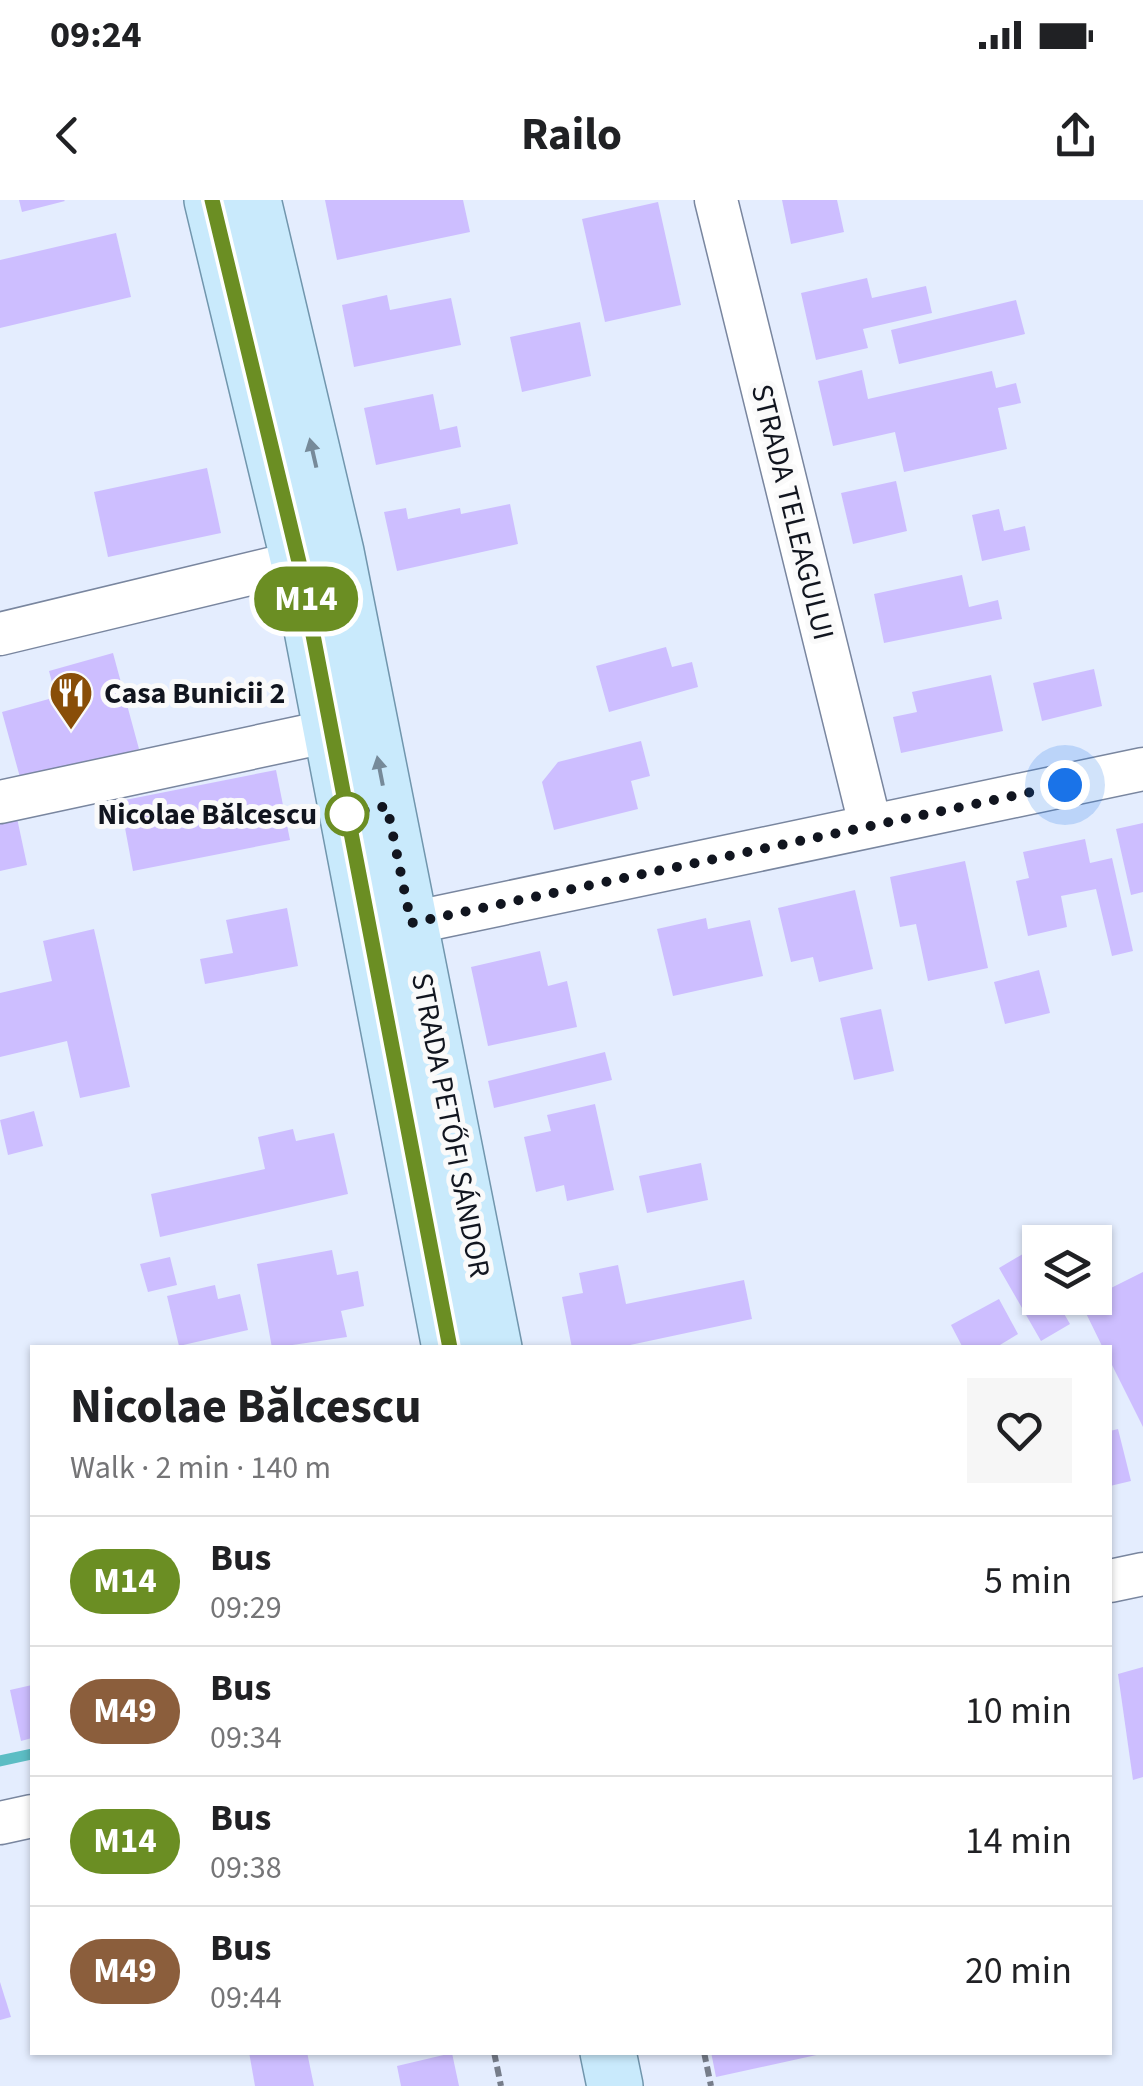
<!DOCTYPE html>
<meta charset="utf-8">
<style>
:root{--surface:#fff;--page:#f6f6f6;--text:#202124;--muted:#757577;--line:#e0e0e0}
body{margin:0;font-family:"Source Sans 3",sans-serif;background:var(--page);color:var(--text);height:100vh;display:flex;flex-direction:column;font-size:38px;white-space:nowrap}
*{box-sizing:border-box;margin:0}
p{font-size:32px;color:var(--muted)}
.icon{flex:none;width:55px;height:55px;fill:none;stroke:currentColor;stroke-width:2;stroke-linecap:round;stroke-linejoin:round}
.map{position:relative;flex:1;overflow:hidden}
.side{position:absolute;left:30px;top:1145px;width:1082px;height:710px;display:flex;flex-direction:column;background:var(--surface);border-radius:0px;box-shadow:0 2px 8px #0004}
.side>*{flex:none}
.badge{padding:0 20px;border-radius:32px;font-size:35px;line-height:65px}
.fabs{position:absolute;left:1022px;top:1025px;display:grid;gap:20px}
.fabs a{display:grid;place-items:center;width:90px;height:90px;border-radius:0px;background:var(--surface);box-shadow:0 2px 8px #0004;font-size:50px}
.you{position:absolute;width:50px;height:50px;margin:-25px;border:8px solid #fff;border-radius:50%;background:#1a73e8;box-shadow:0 0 0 15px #1a73e833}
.map>.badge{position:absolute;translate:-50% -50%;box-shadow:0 0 0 5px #fff}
.round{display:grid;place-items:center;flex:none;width:105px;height:105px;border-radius:0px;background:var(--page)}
.summary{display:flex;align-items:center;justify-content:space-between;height:170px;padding:0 40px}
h1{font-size:48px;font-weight:700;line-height:75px}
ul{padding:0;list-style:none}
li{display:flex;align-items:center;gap:30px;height:130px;padding:0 40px;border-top:2px solid var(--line)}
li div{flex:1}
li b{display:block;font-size:38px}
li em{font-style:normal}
li .badge{min-width:110px;font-weight:700;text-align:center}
.status{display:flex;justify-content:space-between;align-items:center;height:70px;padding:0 50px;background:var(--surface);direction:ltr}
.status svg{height:28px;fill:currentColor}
header{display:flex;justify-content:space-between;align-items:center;height:130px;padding:0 40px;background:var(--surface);font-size:45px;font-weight:700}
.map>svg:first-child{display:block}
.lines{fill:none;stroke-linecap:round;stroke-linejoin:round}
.stream{stroke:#5cbdc4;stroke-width:11}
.building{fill:#cdbeff}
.minor-casing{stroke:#79869f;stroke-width:45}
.major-casing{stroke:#7196ad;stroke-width:58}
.path{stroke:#767d8a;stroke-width:6;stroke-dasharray:10 5;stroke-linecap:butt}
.minor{stroke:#fff;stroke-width:42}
.major{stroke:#c9eafc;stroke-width:55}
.oneway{fill:#768a99}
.line-casing{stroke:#fff;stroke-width:22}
.line{stroke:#6b8e23;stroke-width:15}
.walk{stroke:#11151f;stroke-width:10;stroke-dasharray:0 18}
.stop-dot{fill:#fff;stroke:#6b8e23;stroke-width:5}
.labels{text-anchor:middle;stroke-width:10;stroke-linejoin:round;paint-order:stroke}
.street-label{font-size:30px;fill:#11151f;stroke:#fafafa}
.poi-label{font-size:30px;font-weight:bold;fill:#11151f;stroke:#fafafa;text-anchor:start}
.stop-label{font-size:30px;font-weight:bold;fill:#11151f;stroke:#fafafa;text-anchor:end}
</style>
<div class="status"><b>09:24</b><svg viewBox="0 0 49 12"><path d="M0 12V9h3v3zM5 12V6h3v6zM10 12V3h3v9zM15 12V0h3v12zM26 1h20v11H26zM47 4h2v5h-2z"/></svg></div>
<header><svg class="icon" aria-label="back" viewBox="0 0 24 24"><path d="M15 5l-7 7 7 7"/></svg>Railo<svg class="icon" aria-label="share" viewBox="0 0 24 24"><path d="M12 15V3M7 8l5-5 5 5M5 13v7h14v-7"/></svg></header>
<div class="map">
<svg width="1143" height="1886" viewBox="0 0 1143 1886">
<rect width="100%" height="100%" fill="#e4edfe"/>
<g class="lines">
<polyline class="stream" points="0,1561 32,1554"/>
</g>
<g class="building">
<polygon points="19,0 64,0 65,1 22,12"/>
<polygon points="325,0 463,0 470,32 337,60"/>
<polygon points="782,0 837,0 844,32 791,44"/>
<polygon points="658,2 681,105 605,122 582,19"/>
<polygon points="116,33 131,97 0,128 0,60"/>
<polygon points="867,78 872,98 926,86 932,113 863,129 868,148 816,160 801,93"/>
<polygon points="387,95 390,110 451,98 461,145 354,167 342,105"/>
<polygon points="1016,100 1025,134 899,164 891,130"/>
<polygon points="580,122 591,176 522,192 510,137"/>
<polygon points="862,170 868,199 992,171 996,188 1016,183 1021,203 998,208 1007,249 904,272 895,232 833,246 818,181"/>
<polygon points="433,194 440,230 457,226 461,247 376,265 364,208"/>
<polygon points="207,268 221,333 108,357 94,292"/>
<polygon points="896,281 907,331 853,344 841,293"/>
<polygon points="510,304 518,344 397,371 384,312 406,308 408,319 460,308 461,314"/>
<polygon points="999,309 1004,331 1025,326 1030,350 982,361 972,315"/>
<polygon points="962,375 969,407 998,400 1002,419 884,443 874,394"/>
<polygon points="666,447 672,467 692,462 698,487 609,512 596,466"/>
<polygon points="113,453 139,549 21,581 2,512 56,497 49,471"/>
<polygon points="1094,469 1102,506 1042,521 1033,483"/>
<polygon points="991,475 1003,531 901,553 893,517 917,512 912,492"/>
<polygon points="641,541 650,576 631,581 638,609 554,630 542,582 558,562"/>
<polygon points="276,570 290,640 133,671 120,601"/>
<polygon points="17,618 27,665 0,671 0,621"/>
<polygon points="1143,623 1143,692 1131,695 1116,629"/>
<polygon points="1085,639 1090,663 1112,658 1133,751 1112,756 1096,689 1061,696 1067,727 1028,736 1016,681 1029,678 1023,652"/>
<polygon points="965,661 988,768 928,781 916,724 900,727 890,677"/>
<polygon points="855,690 873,769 819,782 813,757 791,762 778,708"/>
<polygon points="287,708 298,766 205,784 200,759 233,753 226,720"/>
<polygon points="706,718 708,729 750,720 763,776 673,796 657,729"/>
<polygon points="94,729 130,887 80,898 67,841 0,857 0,793 52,781 43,741"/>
<polygon points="540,751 548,786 567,781 577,827 488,846 471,767"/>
<polygon points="1039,770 1050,813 1005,824 994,782"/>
<polygon points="881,809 894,871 854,880 840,818"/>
<polygon points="605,852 612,880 494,908 488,881"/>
<polygon points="595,904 614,990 567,1001 564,985 536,992 524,937 551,931 547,915"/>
<polygon points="34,911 43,946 8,955 0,920"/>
<polygon points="293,929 296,941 334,933 348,994 160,1037 151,994 265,969 258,937"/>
<polygon points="701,963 708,1000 647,1013 639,976"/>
<polygon points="332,1050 337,1075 358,1071 364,1106 341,1111 347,1137 272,1148 257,1064"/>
<polygon points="1028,1051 1040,1071 1040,1098 1055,1098 1070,1124 1041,1141 999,1068"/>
<polygon points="170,1057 177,1085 148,1092 140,1064"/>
<polygon points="618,1065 626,1104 744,1080 752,1119 616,1148 572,1148 562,1097 583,1093 579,1073"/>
<polygon points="1143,1072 1143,1227 1110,1161 1110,1148 1103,1148 1081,1103"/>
<polygon points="215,1085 218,1099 240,1094 248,1130 179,1146 167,1096"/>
<polygon points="999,1099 1018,1134 995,1148 963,1148 951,1125"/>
<polygon points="1118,1229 1131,1281 1110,1286 1110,1231"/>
<polygon points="1143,1467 1143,1577 1133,1580 1118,1474"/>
<polygon points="32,1485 32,1538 21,1541 10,1490"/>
<polygon points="0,1782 11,1817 0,1820"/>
<polygon points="249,1852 307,1852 314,1886 255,1886"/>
<polygon points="711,1852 821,1852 821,1854 716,1877"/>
<polygon points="452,1853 459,1886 401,1886 397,1866"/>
</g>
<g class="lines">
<defs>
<g id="minor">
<polyline points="716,0 870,624"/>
<polyline points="0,434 299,362"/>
<polyline points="0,602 330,531"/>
<polyline points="411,723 1143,569"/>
<polyline points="1110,1381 1143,1374"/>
<polyline points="0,1623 32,1616"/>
</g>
<g id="major">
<polyline points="212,0 299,362 450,1148"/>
<polyline points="253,0 336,352 494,1148"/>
<polyline points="608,1852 615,1886"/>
</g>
</defs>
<use href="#minor" class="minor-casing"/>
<use href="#major" class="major-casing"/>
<g class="path">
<polyline points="494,1852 501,1886"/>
<polyline points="704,1852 711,1886"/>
</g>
<use href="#minor" class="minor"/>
<use href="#major" class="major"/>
</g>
<defs><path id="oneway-solid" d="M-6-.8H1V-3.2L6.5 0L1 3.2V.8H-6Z" transform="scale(2.5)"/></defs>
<g class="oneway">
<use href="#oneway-solid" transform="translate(313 253) rotate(-103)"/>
<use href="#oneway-solid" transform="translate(380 571) rotate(-101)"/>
</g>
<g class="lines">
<defs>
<polyline id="line" points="212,0 299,362 450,1148"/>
</defs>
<use href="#line" class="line-casing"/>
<use href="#line" class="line"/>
<polyline class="walk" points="347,614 387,606 411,723 1065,585"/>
</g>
<defs>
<symbol id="restaurant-pin" viewBox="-11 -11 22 30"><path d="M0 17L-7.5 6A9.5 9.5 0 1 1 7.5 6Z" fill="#894e08" stroke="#fafafa"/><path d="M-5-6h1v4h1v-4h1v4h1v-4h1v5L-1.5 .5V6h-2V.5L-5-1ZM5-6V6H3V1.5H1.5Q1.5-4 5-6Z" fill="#fff"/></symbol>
</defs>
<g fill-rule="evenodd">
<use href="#restaurant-pin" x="46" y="468" width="50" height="68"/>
</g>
<circle class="stop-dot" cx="347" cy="614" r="20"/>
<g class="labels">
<g class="street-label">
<text transform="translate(793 312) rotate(76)" y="10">STRADA TELEAGULUI</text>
<text transform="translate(451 925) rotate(79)" y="10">STRADA PETŐFI SÁNDOR</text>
</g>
<g class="poi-label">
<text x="104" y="503">Casa Bunicii 2</text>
</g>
<g class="stop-label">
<text x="317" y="624">Nicolae Bălcescu</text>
</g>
</g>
</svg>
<div class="fabs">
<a><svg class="icon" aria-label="layers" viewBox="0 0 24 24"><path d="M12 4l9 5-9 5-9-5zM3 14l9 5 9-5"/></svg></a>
</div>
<div class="you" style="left:1065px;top:585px"></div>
<b class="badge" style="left:306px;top:399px;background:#6b8e23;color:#fff">M14</b>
<section class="side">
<div class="summary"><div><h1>Nicolae Bălcescu</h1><p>Walk · 2 min · 140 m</p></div><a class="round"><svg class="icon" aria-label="heart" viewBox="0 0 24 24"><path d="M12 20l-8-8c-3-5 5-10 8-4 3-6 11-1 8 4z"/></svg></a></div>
<ul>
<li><span class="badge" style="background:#6b8e23;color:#fff">M14</span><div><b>Bus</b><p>09:29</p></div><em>5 min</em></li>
<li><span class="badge" style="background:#8b5e3c;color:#fff">M49</span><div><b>Bus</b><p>09:34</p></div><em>10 min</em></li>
<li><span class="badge" style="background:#6b8e23;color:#fff">M14</span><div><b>Bus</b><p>09:38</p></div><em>14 min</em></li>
<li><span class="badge" style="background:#8b5e3c;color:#fff">M49</span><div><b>Bus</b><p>09:44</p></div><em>20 min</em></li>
</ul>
</section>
</div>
